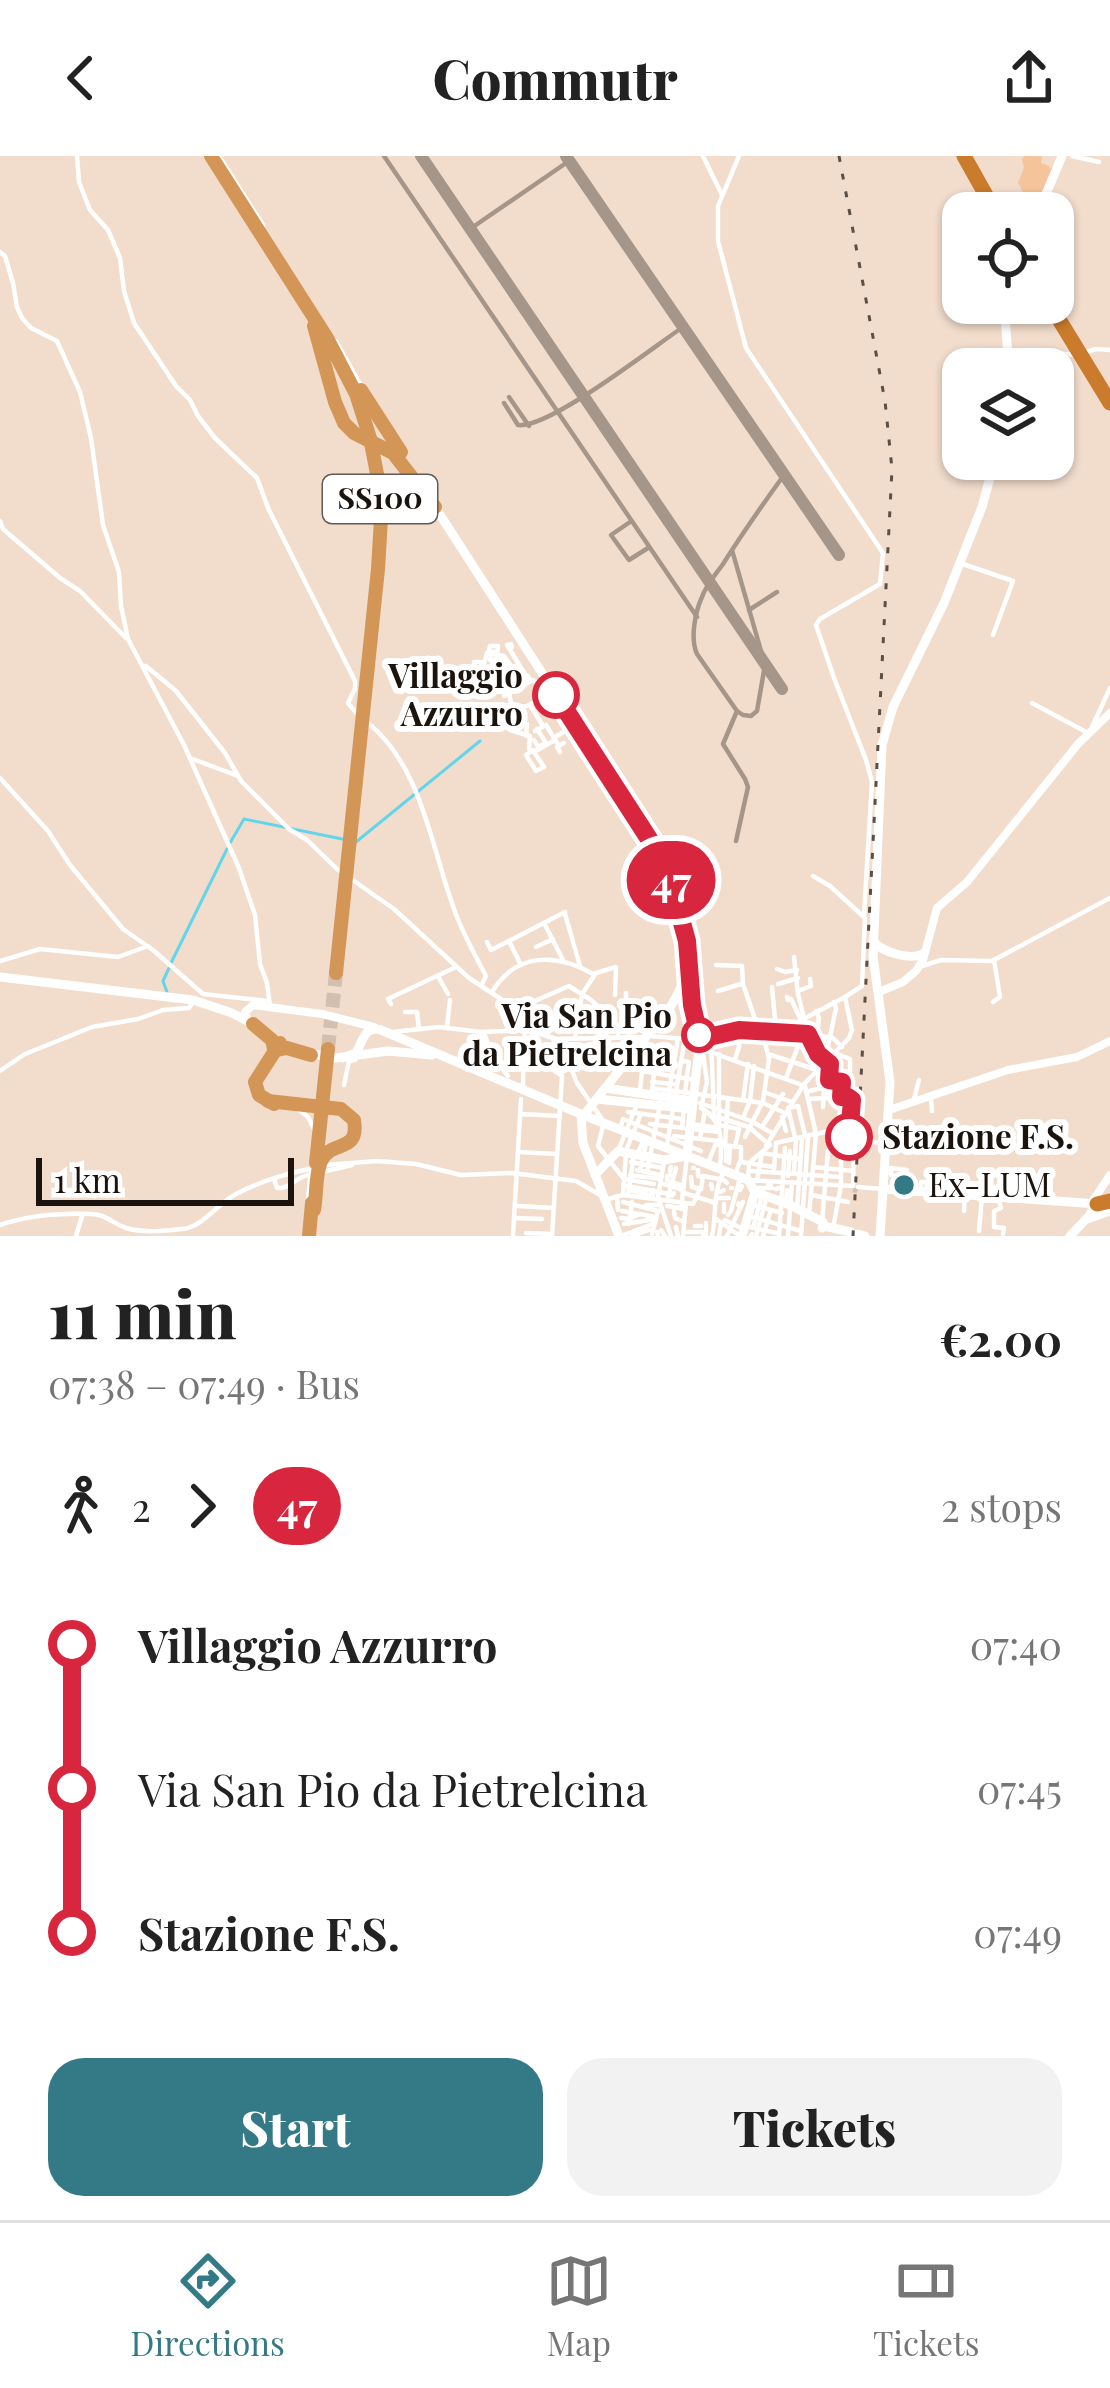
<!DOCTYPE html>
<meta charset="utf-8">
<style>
:root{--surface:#fff;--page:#f2f2f2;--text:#222;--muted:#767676;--line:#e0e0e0;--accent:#347a86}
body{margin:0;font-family:"Playfair Display",serif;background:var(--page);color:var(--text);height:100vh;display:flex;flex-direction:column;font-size:45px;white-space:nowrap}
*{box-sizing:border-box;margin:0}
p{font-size:39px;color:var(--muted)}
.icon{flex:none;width:66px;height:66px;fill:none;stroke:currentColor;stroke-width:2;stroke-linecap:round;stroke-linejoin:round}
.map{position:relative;height:1080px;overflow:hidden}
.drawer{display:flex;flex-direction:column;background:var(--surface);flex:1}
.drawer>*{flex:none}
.badge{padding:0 24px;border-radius:39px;font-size:42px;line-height:78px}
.tools{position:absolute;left:942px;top:36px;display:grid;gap:24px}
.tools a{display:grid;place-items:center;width:132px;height:132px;border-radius:24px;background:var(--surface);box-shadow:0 3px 9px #0004;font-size:60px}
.scale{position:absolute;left:36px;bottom:30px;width:258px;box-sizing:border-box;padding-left:12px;border:6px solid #1b140e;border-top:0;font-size:33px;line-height:42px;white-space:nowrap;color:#1b140e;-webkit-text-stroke:9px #fff;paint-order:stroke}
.map>.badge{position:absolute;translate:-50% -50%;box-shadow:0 0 0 6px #fff}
.legs{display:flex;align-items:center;gap:18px;height:132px;padding:0 48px;font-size:39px}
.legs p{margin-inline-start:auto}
.summary{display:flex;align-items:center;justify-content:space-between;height:204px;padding:0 48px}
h1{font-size:66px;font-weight:800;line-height:90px}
.primary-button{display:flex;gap:24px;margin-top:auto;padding:24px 48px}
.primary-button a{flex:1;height:138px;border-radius:36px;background:var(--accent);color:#fff;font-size:48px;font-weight:800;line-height:138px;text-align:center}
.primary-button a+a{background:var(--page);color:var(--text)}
ul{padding:0 48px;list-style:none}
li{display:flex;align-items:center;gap:42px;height:144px;font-size:45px}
li i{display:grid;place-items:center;width:18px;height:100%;margin:0 15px;background:currentColor}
li i::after{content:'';width:30px;height:30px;margin:-15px;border:9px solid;border-radius:50%;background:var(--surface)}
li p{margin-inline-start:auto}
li:first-child i{background:linear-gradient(#0000 50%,currentColor 0)}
li:last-child i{background:linear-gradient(currentColor 50%,#0000 0)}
header{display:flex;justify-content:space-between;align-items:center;height:156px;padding:0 48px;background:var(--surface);font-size:54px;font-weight:800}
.tabs{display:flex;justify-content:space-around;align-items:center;height:168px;border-top:3px solid var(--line);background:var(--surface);font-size:33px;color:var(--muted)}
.tabs a{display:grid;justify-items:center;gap:6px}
.tabs .on{color:var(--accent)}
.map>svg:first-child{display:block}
.green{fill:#f5c49b}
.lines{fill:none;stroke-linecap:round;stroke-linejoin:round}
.stream{stroke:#63d5eb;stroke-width:3}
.taxiway{stroke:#a6968a;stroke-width:4.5}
.runway{stroke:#a6968a;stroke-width:12}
.pedestrian-tunnel{stroke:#d2bfb0;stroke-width:4.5;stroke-dasharray:4.5 2;stroke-linecap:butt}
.trunk-tunnel{stroke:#d2bfb0;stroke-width:14;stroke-dasharray:14 7;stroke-linecap:butt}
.pedestrian{stroke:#fff;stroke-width:4.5}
.minor{stroke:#fff;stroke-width:4.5}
.tertiary{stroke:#fff;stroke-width:8}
.secondary{stroke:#fff;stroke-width:9}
.trunk{stroke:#d49656;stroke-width:14}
.motorway{stroke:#ca7b2c;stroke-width:15}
.rail{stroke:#5b5047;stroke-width:3;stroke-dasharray:6 12;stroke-linecap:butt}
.line-1-casing{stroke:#fff;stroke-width:27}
.line-1{stroke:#d7263d;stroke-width:18}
.stop-1-dot{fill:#fff;stroke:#d7263d;stroke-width:6}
.poi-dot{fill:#347a86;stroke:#fff;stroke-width:4.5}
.labels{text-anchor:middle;stroke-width:12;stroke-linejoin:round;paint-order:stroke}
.shield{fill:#fff;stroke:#5f5a56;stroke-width:3}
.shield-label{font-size:30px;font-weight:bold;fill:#1b140e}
.stop-label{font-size:33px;font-weight:bold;fill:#1b140e;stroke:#fff;text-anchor:end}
.poi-label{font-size:33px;fill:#1b140e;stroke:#fff;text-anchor:start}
</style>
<header><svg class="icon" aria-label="back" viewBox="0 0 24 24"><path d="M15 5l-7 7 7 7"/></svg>Commutr<svg class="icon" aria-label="share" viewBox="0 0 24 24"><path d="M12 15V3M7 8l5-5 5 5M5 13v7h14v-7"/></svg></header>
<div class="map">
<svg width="1110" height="1080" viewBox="0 0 1110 1080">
<rect width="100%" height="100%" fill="#f2ddcc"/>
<polygon class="green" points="1025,0 1042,0 1041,7 1049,10 1050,13 1054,9 1038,57 1022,57 1024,38 1018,27 1024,12 1022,3"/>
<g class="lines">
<g class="stream">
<polyline points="356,686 480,585"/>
<polyline points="230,687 244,663 347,684"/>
<polyline points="171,807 227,693"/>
<polyline points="167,836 163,825 169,812"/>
</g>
<g class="taxiway">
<polyline points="384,0 697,461"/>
<polyline points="470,73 569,5"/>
<polyline points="509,241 529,270"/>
<path d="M504,247L518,269C549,273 652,192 683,171"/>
<polyline points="630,366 611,379 629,404 648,392"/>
<path d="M732,394L765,509L757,555L751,560L743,559L737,555L697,498C690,483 695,456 702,441C706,429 716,418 723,408C742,378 763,348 784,319"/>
<polyline points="749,454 777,436"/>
<polyline points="736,685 748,631 745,623 723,588 737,555"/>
</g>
<g class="runway">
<polyline points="421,0 782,533"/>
<polyline points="566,0 839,399"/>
</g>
<polyline class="pedestrian-tunnel" points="853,1034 858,1035"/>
<polyline class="trunk-tunnel" points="328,893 336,817"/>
<g class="pedestrian">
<polyline points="818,888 822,896 827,896 830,881"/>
<polyline points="816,978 842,972"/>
<polyline points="776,987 815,978"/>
<polyline points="726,1005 726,990"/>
<polyline points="631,1006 663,1012"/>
<polyline points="729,1007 730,990"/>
<polyline points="693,1012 694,1012"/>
<polyline points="698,1014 698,1020 703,1021"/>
<polyline points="670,1015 671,1011"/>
<polyline points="647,1016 662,939"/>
<polyline points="724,1024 727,1027"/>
<polyline points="711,1028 712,1033"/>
<polyline points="768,1028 771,1028"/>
<polyline points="731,1032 732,1032"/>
<polyline points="756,1032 772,1032"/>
<polyline points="701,1033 703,1020 719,1023"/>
<polyline points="776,1033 779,1032"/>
<polyline points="629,1034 653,1040 653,1034"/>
<polyline points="740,1034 742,1030"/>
<polyline points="720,1036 724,1034"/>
<polyline points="672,1040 674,1037"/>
<polyline points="716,1042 729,1042"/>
<polyline points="786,1047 787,1034"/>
<polyline points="724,1048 724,1056"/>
<polyline points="646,1049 659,1049"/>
<polyline points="738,1049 739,1047"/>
<polyline points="622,1055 656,1061"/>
<polyline points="674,1055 675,1062 684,1066"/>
<polyline points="728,1059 731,1055 740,1022"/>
<polyline points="621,1062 629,1063 638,1059"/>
<polyline points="725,1064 745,1074"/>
<polyline points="706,1067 706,1080"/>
<polyline points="624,1068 656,1063"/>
<polyline points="695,1070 701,1070"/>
<polyline points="676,1071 678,1080"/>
<polyline points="661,1074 665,1080"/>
<polyline points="657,1076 658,1080"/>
<polyline points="683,1076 703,1076 703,1080"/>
<polyline points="621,1080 655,1067"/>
<polyline points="632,1080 649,1074"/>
<polyline points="683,1080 686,1047"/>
<polyline points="719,1080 721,1067"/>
<polyline points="727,1080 743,1046"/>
<polyline points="751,1080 752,1078"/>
</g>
<g class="minor">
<polyline points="77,0 79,26 90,54 108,74 120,102 124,135 134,167 176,230 190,244 198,260 215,282 257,322 268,352 355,525 355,533 348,547 359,560"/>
<polyline points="219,0 263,69"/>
<polyline points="703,0 722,39"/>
<polyline points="739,0 718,50 718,85 746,192 883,397 880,428 820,463 816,469 834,522 866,604 872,626 864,760"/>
<polyline points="1072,0 1099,6"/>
<polyline points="0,96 5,100 13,127 17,151 22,162 31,172 57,185 80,236 91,282 103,369 119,416 121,450 128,483 184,589 239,712 255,759 260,808 267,827 270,850"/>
<polyline points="336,185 363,233"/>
<polyline points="1086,196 1096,193 1110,194"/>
<polyline points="1015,213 1026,194 1075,199"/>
<polyline points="0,365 3,373 60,422 80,435 126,482"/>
<polyline points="960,407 1013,425 993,479"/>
<polygon points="511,488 512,491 509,492 507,489"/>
<polyline points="509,492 521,512 519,517"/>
<polyline points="494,496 489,495 490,490 498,490 497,499"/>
<polyline points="491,498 490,504 499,506 500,500"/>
<polyline points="484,508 487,497 504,500 515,515 528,520 530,524"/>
<polyline points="146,510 176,535 225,597 241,625 289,673 307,684 337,713 394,753 469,822 501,843 523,872"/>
<polyline points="480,515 482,506 474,506 474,514 498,520 509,537 512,552 527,550 543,541"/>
<polyline points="498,520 500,510 508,512 507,519 499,517"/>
<polyline points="495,528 496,520 488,521 487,526 495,528 501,524"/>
<polygon points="547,538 547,542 543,541 544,538"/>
<polyline points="504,540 533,524 539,528 544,538"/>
<polyline points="548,541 555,554"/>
<polyline points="1032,547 1088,577"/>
<polyline points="530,549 543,570"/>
<polyline points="512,551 510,574 530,580 529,593 534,596 555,584"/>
<path d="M368,567C424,612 432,698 457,761C465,781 476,801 486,820L481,830"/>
<polyline points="1092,571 1110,532"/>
<polyline points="535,575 546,569 559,590"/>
<polyline points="517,576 519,567 527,568 526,580"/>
<polyline points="554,582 568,573"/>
<polyline points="534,584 538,591 546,587 537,573"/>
<polyline points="533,594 526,599 536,615 544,611 534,596"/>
<polyline points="560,596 557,591 564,587"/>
<polyline points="190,602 238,620"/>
<polyline points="0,622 48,675 70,709 123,773 153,794 203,838 268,845"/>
<polyline points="565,758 580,810"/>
<polyline points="544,767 563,804"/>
<polyline points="509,785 565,756"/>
<polyline points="487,786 491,794 509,785 521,809"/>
<polyline points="536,791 553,783"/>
<polyline points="0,805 40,793 118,801 148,790"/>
<polyline points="716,809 742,810 743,828 758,872"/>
<polyline points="919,811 941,804 992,805 1110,742"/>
<polyline points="777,813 785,816 797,814"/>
<polyline points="439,822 448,838"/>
<polyline points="778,828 798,822"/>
<polyline points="772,831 776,874"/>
<polyline points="718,835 741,828"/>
<polyline points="798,835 811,830 810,823"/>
<path d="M492,836C516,796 557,797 593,818L616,811L615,839"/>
<polyline points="787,841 788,844 791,843 801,864"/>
<polyline points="993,846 1000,841 994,804"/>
<polyline points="391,848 388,843 456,811"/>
<polyline points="816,855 819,862 817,879"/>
<polyline points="405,856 417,856 419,873"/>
<polyline points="447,871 450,844"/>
<polyline points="778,875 808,878 798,838 794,801"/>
<polyline points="393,876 439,871 481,876 529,874 556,883 643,881"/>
<polyline points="484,876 491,898 508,920"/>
<polyline points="702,877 703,850"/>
<polyline points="618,879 626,845 626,837"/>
<polyline points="650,880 696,884 739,874 772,875 796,867 845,841"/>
<polyline points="711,880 714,960 749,971 765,985"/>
<polyline points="548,881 549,863 564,855 578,865"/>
<polyline points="830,881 836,852 834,846"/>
<polyline points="552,882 567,902 577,927 604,966 598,990 624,1023 654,1028"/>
<polyline points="575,883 582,838 594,820"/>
<polyline points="699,892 805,930 816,978 809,1059"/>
<polyline points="523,893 562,920 552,1080"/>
<polyline points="546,894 560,903 566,901"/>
<path d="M703,897L707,926L701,952C724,964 722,989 720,1013"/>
<polyline points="835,897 850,903 850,980"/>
<polyline points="719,898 719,969 739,973"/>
<polyline points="768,898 817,914"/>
<polyline points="735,903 739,891 739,874"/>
<polyline points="683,905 689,906 685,936"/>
<polyline points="830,908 820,900 808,878 833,882 842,891"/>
<polyline points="0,915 25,898 92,871 138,863 163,854 189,852 193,846"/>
<polyline points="786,922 803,877"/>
<polyline points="652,926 673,928"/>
<polyline points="344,929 349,905 355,904"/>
<path d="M523,929C524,901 523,876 528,848L569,830L591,844L602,854L604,893L601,897L560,917"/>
<polyline points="652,932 763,947 785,957"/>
<polyline points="640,934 642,915 695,924"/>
<polyline points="652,935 655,907"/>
<polyline points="669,935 678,882"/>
<polyline points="764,936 792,946"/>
<polyline points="806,936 829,930"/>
<polyline points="841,941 842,925"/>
<polyline points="675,942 685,882"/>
<polyline points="828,942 830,908"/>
<polyline points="835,942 836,925"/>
<polyline points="931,942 932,955"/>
<polyline points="808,943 848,941"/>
<polyline points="743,944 748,908"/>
<polyline points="700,947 751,965 772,977"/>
<polyline points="913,947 919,924"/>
<polyline points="823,951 824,931"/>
<polyline points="299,954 308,961 314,973"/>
<polyline points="628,956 682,963"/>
<polyline points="520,958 560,960"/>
<polyline points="782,961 786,975"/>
<polyline points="743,962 750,945 754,910"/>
<polyline points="650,968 719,976"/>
<polyline points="691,968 719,972"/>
<polyline points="682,971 684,953"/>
<polyline points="762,971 783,938"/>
<polyline points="620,973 623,963 701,995"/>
<polyline points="674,980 719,985"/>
<polyline points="745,981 763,945 769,903 762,875"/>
<polyline points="795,981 788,952 798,950 805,979"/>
<polyline points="700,983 705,954"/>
<polyline points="872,986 887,987"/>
<polyline points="667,989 673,953"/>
<polyline points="719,989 741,991 741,1003 736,1016"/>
<polyline points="725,990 728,942"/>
<polyline points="766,990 804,928 849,882 852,874 845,841 862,830 865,762 830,730 813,720"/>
<polyline points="735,991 739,973"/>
<polyline points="618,995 636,951"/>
<polyline points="518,996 557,998"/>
<polyline points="625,997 641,958"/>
<polyline points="762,997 798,1003"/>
<polyline points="637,999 642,988"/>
<polyline points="664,1006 658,1041 671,1080"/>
<polyline points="741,1006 774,1011"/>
<polyline points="708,1007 717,985"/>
<polyline points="749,1007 748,1024 853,1030 854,989 850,980"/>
<polyline points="749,1007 770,989"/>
<polyline points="326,1009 377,1005 416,1008 461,1019 512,1017 576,1025 602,1040"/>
<polyline points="813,1011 853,1015"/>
<polyline points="890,1012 907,1014"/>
<polyline points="774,1013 776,989"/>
<polyline points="891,1013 891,1019 912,1024"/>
<polyline points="637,1014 661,1019"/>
<polyline points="640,1015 646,988"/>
<polyline points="751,1015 841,1021"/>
<polyline points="794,1015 796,985"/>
<polyline points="322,1016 352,1009"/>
<polyline points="630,1019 660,1023"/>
<polyline points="674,1019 667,1020 667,1024 684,1030"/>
<polyline points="788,1020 790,995"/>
<polyline points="691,1021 692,1031 700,1033"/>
<path d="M274,1023L277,1032C291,1033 296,1020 310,1019"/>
<polyline points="757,1025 762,997"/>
<polyline points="937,1025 955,1026 954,1038"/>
<polyline points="664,1028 683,1034"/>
<polyline points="623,1029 669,1038"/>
<polyline points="858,1031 883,1033"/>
<polyline points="920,1035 921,1026 927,1026 926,1036"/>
<polyline points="684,1037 716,1047"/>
<polyline points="623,1039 626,997"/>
<polyline points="628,1039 634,999"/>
<polyline points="811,1039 848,1046"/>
<polyline points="617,1040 618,1054"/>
<polyline points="668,1041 676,1012"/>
<polyline points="998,1041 1001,1052 994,1055 994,1071 1004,1072 1003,1078"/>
<polyline points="608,1043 623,1039 693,1048 700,1033"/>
<polyline points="308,1044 311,1014"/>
<polyline points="623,1046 658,1055"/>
<polyline points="753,1049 782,1057"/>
<polyline points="518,1050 554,1052"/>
<polyline points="667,1050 685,1053"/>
<polyline points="681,1053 687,1000"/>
<polyline points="797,1053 802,984"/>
<polyline points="964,1055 965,1038"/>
<polyline points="749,1060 801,1075"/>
<polyline points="514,1062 542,1063"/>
<polyline points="716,1063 740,1080"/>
<polyline points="822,1066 828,995 841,992"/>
<polyline points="834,1067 841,1029 841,972"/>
<polyline points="629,1068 632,1046"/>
<path d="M0,1069C29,1059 62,1057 92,1058C105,1058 114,1068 126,1072C143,1077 164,1075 182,1073C203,1071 217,1048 236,1038C261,1025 287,1017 315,1012"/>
<polyline points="746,1070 776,1077"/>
<polyline points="753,1072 762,1039"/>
<polyline points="979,1075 982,1040"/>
<polyline points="526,1077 552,1078"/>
<polyline points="652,1078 658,1055"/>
<polyline points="76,1080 82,1060"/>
<polyline points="513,1080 521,943"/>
<path d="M712,1080C717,1058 712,1036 724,1016"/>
<polyline points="756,1080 767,1040"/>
<polyline points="763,1080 771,1054"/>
<polyline points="779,1080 785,992"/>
<polyline points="788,1080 792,1026"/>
<polyline points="801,1080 808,982"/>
</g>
<g class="tertiary">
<polyline points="879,836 903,826 916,815 923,804 937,752 967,726 1078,588 1110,557"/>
<polyline points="248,865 245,856 253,849 322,858 374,871"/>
<polyline points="889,954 1008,914 1077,901 1110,885"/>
<polyline points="1092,1046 1110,1019"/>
</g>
<g class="secondary">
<polyline points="1038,57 1062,0"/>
<polyline points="1004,147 1009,213"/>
<path d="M435,351L651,686C689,750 712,822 647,876"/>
<path d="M873,785C883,797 912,805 924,797"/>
<polyline points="0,821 193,844 232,857 255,869"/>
<polyline points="306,897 336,902 388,895 432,899"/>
<path d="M342,902L356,897C363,885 364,870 381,874L583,959L748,1024L755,1036"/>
<polyline points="605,932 693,945"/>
<polyline points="597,943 692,953"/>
<polyline points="587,955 646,881"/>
<polyline points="581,958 583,987 619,1080"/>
<polyline points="687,1000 700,883 692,849 691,816"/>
<polyline points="595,1019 618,995 664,1004 687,1000"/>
<polyline points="883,1033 1099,1048"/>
<polyline points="755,1036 790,1049 823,1066 824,1070"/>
<polyline points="1087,1063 1110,1055"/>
<polyline points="822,1072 824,1070 851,1076"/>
<polyline points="858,1078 865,1080"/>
<polyline points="742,1080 755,1036"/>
<polyline points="880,1080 890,926 873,800 882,589 893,551 944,447 982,351 995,303"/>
<polyline points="1070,1080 1089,1060 1096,1048"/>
</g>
<g class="trunk">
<polyline points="211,0 327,182 356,238 370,282 378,323 381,363 378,413 336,817"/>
<polyline points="314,170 335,246 344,267 354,277 393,297 435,351"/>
<polyline points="361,234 401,296"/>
<polyline points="253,868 272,884 274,893"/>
<polyline points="277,894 287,892 311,899"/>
<path d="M268,945L341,953L354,964C360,998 331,983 321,1005C315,1019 317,1039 314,1054"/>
<polyline points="274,948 259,939 255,926 280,887"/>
<polyline points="316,1007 328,893"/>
<polyline points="309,1080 312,1047"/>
</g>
<g class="motorway">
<polyline points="964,0 996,57"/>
<polyline points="1049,147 1110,247"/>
<polyline points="1097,1048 1110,1045"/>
</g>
<polyline class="rail" points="839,0 885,245 892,313 853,1080"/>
</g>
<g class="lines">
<defs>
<polyline id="line-1" points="556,539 651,686 670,723 687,785 692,849 700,883 739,874 808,878 818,898 830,908 829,924 842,926 841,941 848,941 852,944 849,981"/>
</defs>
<use href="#line-1" class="line-1-casing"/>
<use href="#line-1" class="line-1"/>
</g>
<g class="stop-1-dot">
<circle cx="556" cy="539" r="21"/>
<circle cx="699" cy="879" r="15"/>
<circle cx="849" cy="981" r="21"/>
</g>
<circle class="poi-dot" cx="904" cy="1029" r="12"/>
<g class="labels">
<rect class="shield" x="323" y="319" width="114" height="48" rx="9"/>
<g class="shield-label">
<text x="380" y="353">SS100</text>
</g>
<g class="stop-label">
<text x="523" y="532">Villaggio<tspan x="523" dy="38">Azzurro</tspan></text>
<text x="672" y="872">Via San Pio<tspan x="672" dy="38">da Pietrelcina</tspan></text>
<text x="882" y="993" text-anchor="start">Stazione F.S.</text>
</g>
<g class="poi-label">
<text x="928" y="1041">Ex-LUM</text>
</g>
</g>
</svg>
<div class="tools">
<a><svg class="icon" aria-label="locate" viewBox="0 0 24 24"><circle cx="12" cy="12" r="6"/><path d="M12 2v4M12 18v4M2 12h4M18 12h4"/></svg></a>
<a><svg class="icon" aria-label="layers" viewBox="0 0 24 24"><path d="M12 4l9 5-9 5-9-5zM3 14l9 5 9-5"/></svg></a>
</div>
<div class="scale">1 km</div>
<b class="badge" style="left:671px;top:724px;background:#d7263d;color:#fff">47</b>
</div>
<section class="drawer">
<div class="summary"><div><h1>11 min</h1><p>07:38 – 07:49 · Bus</p></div><b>€2.00</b></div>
<div class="legs"><svg class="icon" aria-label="walk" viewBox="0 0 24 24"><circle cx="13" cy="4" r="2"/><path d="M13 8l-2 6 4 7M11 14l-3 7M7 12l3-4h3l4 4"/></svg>2<svg class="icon" aria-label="forward" viewBox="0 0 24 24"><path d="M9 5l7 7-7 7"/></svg><b class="badge" style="background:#d7263d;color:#fff">47</b><p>2 stops</p></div>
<ul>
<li><i style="color:#d7263d"></i><b>Villaggio Azzurro</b><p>07:40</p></li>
<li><i style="color:#d7263d"></i><span>Via San Pio da Pietrelcina</span><p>07:45</p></li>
<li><i style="color:#d7263d"></i><b>Stazione F.S.</b><p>07:49</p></li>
</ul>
<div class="primary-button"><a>Start</a><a>Tickets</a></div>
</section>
<nav class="tabs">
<a class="on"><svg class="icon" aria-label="directions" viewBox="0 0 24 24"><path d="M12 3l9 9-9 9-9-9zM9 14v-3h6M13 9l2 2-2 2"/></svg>Directions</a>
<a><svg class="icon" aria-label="map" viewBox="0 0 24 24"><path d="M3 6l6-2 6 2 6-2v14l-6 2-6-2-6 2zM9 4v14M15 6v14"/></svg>Map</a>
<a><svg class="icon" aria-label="tickets" viewBox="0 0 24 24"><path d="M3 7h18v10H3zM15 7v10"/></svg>Tickets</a>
</nav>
